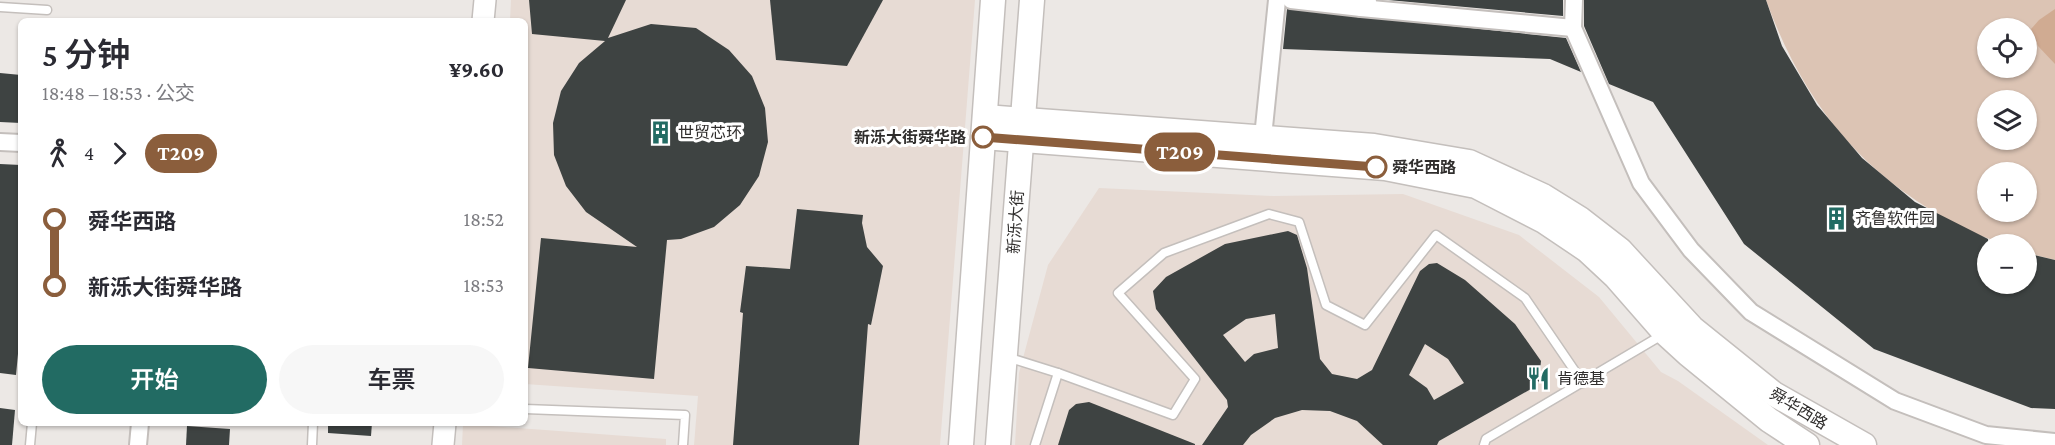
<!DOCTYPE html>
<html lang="zh">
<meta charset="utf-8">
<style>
:root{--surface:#fff;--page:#f7f7f7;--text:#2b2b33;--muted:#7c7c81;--accent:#226b63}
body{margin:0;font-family:"Crimson Pro","Noto Sans SC",serif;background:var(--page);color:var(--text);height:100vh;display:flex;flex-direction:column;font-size:22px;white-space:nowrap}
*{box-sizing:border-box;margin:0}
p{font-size:20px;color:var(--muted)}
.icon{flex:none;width:33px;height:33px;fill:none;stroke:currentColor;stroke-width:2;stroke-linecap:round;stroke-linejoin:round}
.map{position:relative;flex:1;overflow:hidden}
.drawer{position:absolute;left:18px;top:18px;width:510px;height:408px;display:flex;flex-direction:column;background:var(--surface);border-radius:9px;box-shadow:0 2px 4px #0004}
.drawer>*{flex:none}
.badge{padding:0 12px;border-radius:20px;font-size:21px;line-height:39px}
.buttons{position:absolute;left:1977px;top:18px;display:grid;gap:12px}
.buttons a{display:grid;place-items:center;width:60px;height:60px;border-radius:50%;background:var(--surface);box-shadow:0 2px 4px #0004;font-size:30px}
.map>.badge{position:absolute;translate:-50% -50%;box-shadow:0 0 0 3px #fff}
.legs{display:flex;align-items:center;gap:9px;height:66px;padding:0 24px;font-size:20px}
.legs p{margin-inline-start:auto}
.headline{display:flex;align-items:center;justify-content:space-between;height:102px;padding:0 24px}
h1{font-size:33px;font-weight:600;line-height:45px}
.action{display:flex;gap:12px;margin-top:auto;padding:12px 24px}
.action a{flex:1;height:69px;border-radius:36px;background:var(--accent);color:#fff;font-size:24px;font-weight:600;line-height:69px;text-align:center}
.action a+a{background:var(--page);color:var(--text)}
ul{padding:0 24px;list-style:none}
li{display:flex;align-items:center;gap:21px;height:66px;font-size:22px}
li i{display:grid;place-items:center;width:9px;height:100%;margin:0 8px;background:currentColor}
li i::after{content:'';width:15px;height:15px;margin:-8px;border:4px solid;border-radius:50%;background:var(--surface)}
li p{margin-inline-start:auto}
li:first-child i{background:linear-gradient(#0000 50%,currentColor 0)}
li:last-child i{background:linear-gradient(currentColor 50%,#0000 0)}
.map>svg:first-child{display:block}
.built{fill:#e7dbd4}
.green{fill:#dcc4b4;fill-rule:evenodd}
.water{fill:#d0ab92}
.building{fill:#3e4342;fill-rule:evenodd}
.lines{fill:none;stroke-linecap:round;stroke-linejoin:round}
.service-casing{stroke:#c4bfbc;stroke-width:11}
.minor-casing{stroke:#c4bfbc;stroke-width:20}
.tertiary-casing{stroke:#c4bfbc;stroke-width:24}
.secondary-casing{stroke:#c4bfbc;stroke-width:27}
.service{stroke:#fff;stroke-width:8}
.minor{stroke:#fff;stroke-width:16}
.tertiary{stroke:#fff;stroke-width:21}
.secondary{stroke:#fff;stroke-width:24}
.line-1-casing{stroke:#fff;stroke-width:14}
.line-1{stroke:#8b5e3c;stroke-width:9}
.stop-1-dot{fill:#fff;stroke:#8b5e3c;stroke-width:3}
.labels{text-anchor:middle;stroke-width:6;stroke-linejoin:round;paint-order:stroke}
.poi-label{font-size:16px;fill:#302e2d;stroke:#fff;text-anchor:start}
.stop-label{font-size:16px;font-weight:bold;fill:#302e2d;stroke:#fff;text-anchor:end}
.street-label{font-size:16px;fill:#302e2d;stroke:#fff}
</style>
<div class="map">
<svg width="2055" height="445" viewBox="0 0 2055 445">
<rect width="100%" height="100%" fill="#ece8e5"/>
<g class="built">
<polygon points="511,0 975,0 940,445 694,445 698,396 525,384 525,21 510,21"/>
<polygon points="1099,188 1273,196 1403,194 1519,235 1599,297 1661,372 1678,381 1768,445 1015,445 1019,373 1048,265"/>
<polygon points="463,424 666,439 666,445 462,445"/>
</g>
<path class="green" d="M1766,0H2055V260L2027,253L2026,244C1993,244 1974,234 1945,218C1855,168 1801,96 1766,0ZM1988,28H2026V68H1988ZM1988,100H2026V140H1988ZM1988,172H2026V212H1988Z"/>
<polygon class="water" points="2055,9 2055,64 2038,46 2031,29 2039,20"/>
<g class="building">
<polygon points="529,0 626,0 608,38 651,24 696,28 729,50 752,76 765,108 768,142 759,176 740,205 714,227 681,239 667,240 654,379 528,368 541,238 637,247 586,212 566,186 554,155 553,123 561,91 579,63 605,41 532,34"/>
<polygon points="770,0 883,0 847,66 776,60"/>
<polygon points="1388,0 1563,0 1563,16"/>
<polygon points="1584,0 1766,0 1782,46 1817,105 1862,158 1915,202 1988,239 1988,284 2026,284 2026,253 2055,260 2055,409 2031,408 1874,349 1744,244 1653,102 1609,84 1584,26"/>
<polygon points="1287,9 1566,38 1581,72 1550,59 1283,49"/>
<polygon points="0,73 21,75 21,123 0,122"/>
<polygon points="0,164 21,165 21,322 16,375 0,373"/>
<polygon points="797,209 863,215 862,223 867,247 883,266 871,325 868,324 859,445 733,445 743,313 740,312 746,266 790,269"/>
<path d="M1288,231L1297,235L1307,268L1320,359L1332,374L1357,379L1372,370L1420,271L1429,264L1437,263L1465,280L1515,324L1541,361L1539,381L1531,389L1439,441L1437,445H1383L1357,421L1330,411L1302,410L1275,418L1251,435L1243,445H1202L1228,407L1227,400L1156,309L1153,291L1166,277L1225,244ZM1275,314L1278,348L1254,354L1245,362L1223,335L1246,319ZM1425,344L1448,359L1464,383L1434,400L1427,388L1409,375Z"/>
<polygon points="1089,402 1195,444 1195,445 1058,445 1069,410 1076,404"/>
<polygon points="0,408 15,410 12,445 0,445"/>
<polygon points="328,423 372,423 371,436 328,433"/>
<polygon points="187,426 230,429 229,445 186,445"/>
</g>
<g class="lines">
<defs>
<g id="service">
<polyline points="0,7 47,10"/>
<polyline points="1007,357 1058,373"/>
<polyline points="525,409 685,415 683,445"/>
<polyline points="30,445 32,423"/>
<polyline points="312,445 313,423"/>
<polyline points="1035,445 1058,373 1173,415 1195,379 1118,293 1164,253 1269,214 1299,222 1326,305 1365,325 1436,235 1525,298 1583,383"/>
<polyline points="1484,445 1486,439 1662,335"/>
</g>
<g id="minor">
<polyline points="1291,0 1361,8 1368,2"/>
<polyline points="1574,0 1573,28 1641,183 1691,250 1751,312 1895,401 1986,435 2055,442"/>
<polyline points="1361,8 1573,28"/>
<polyline points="1263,137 1277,0"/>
<polyline points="0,142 21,143"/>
<polyline points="138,445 140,423"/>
</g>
<g id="tertiary">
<polyline points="483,21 485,0"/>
<polyline points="443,445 445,423"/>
</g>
<g id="secondary">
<polyline points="985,117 1374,146 1469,162 1543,196 1580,219 1620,250 1692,328 1774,394 1864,445"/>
<polyline points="983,137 1385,168 1476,186 1544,221 1587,250 1616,277 1665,333 1688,354 1769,420 1807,445"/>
<polyline points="961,445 993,0"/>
<polyline points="998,445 1032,0"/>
</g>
</defs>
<use href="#service" class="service-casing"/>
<use href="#minor" class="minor-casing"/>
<use href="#tertiary" class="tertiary-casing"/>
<use href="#secondary" class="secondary-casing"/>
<use href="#service" class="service"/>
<use href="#minor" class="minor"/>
<use href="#tertiary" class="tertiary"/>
<use href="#secondary" class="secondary"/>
</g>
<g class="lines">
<defs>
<polyline id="line-1" points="983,137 1376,167"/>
</defs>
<use href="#line-1" class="line-1-casing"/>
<use href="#line-1" class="line-1"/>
</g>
<defs>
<symbol id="building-bare" viewBox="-9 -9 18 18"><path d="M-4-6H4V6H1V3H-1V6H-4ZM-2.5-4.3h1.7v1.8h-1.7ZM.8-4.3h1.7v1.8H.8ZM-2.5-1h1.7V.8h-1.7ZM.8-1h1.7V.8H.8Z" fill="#226b63" stroke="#fff" stroke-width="2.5" paint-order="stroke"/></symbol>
<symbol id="restaurant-bare" viewBox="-9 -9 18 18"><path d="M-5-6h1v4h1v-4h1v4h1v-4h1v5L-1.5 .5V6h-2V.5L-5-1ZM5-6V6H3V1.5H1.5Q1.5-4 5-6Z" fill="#226b63" stroke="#fff" stroke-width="2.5" paint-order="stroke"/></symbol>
</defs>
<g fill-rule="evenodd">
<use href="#building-bare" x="644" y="116" width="33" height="33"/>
<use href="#building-bare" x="1820" y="202" width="33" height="33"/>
<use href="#restaurant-bare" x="1522" y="362" width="33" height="33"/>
</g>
<g class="stop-1-dot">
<circle cx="983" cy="137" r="10"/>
<circle cx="1376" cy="167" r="10"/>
</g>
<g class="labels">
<g class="poi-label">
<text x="678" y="138">世贸芯环</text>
<text x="1855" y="224">齐鲁软件园</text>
<text x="1557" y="384">肯德基</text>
</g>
<g class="stop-label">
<text x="966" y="143">新泺大街舜华路</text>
<text x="1392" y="173" text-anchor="start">舜华西路</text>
</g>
<g class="street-label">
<text transform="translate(1015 222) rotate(-86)" y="6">新泺大街</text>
<text transform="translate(1799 408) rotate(31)" y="6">舜华西路</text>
</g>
</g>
</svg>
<div class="buttons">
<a><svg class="icon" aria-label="locate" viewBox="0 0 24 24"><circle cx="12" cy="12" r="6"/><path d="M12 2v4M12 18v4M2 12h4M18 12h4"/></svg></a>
<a><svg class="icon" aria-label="layers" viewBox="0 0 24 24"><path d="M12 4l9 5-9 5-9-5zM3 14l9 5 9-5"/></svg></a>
<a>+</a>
<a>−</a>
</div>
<b class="badge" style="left:1180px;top:152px;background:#8b5e3c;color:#fff">T209</b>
<section class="drawer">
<div class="headline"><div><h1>5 分钟</h1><p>18:48 – 18:53 · 公交</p></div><b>¥9.60</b></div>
<div class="legs"><svg class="icon" aria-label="walk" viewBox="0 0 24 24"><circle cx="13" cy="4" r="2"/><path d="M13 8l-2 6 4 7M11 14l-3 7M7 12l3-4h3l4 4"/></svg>4<svg class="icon" aria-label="forward" viewBox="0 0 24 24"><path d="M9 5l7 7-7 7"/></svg><b class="badge" style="background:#8b5e3c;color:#fff">T209</b></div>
<ul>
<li><i style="color:#8b5e3c"></i><b>舜华西路</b><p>18:52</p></li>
<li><i style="color:#8b5e3c"></i><b>新泺大街舜华路</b><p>18:53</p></li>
</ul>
<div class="action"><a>开始</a><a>车票</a></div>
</section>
</div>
